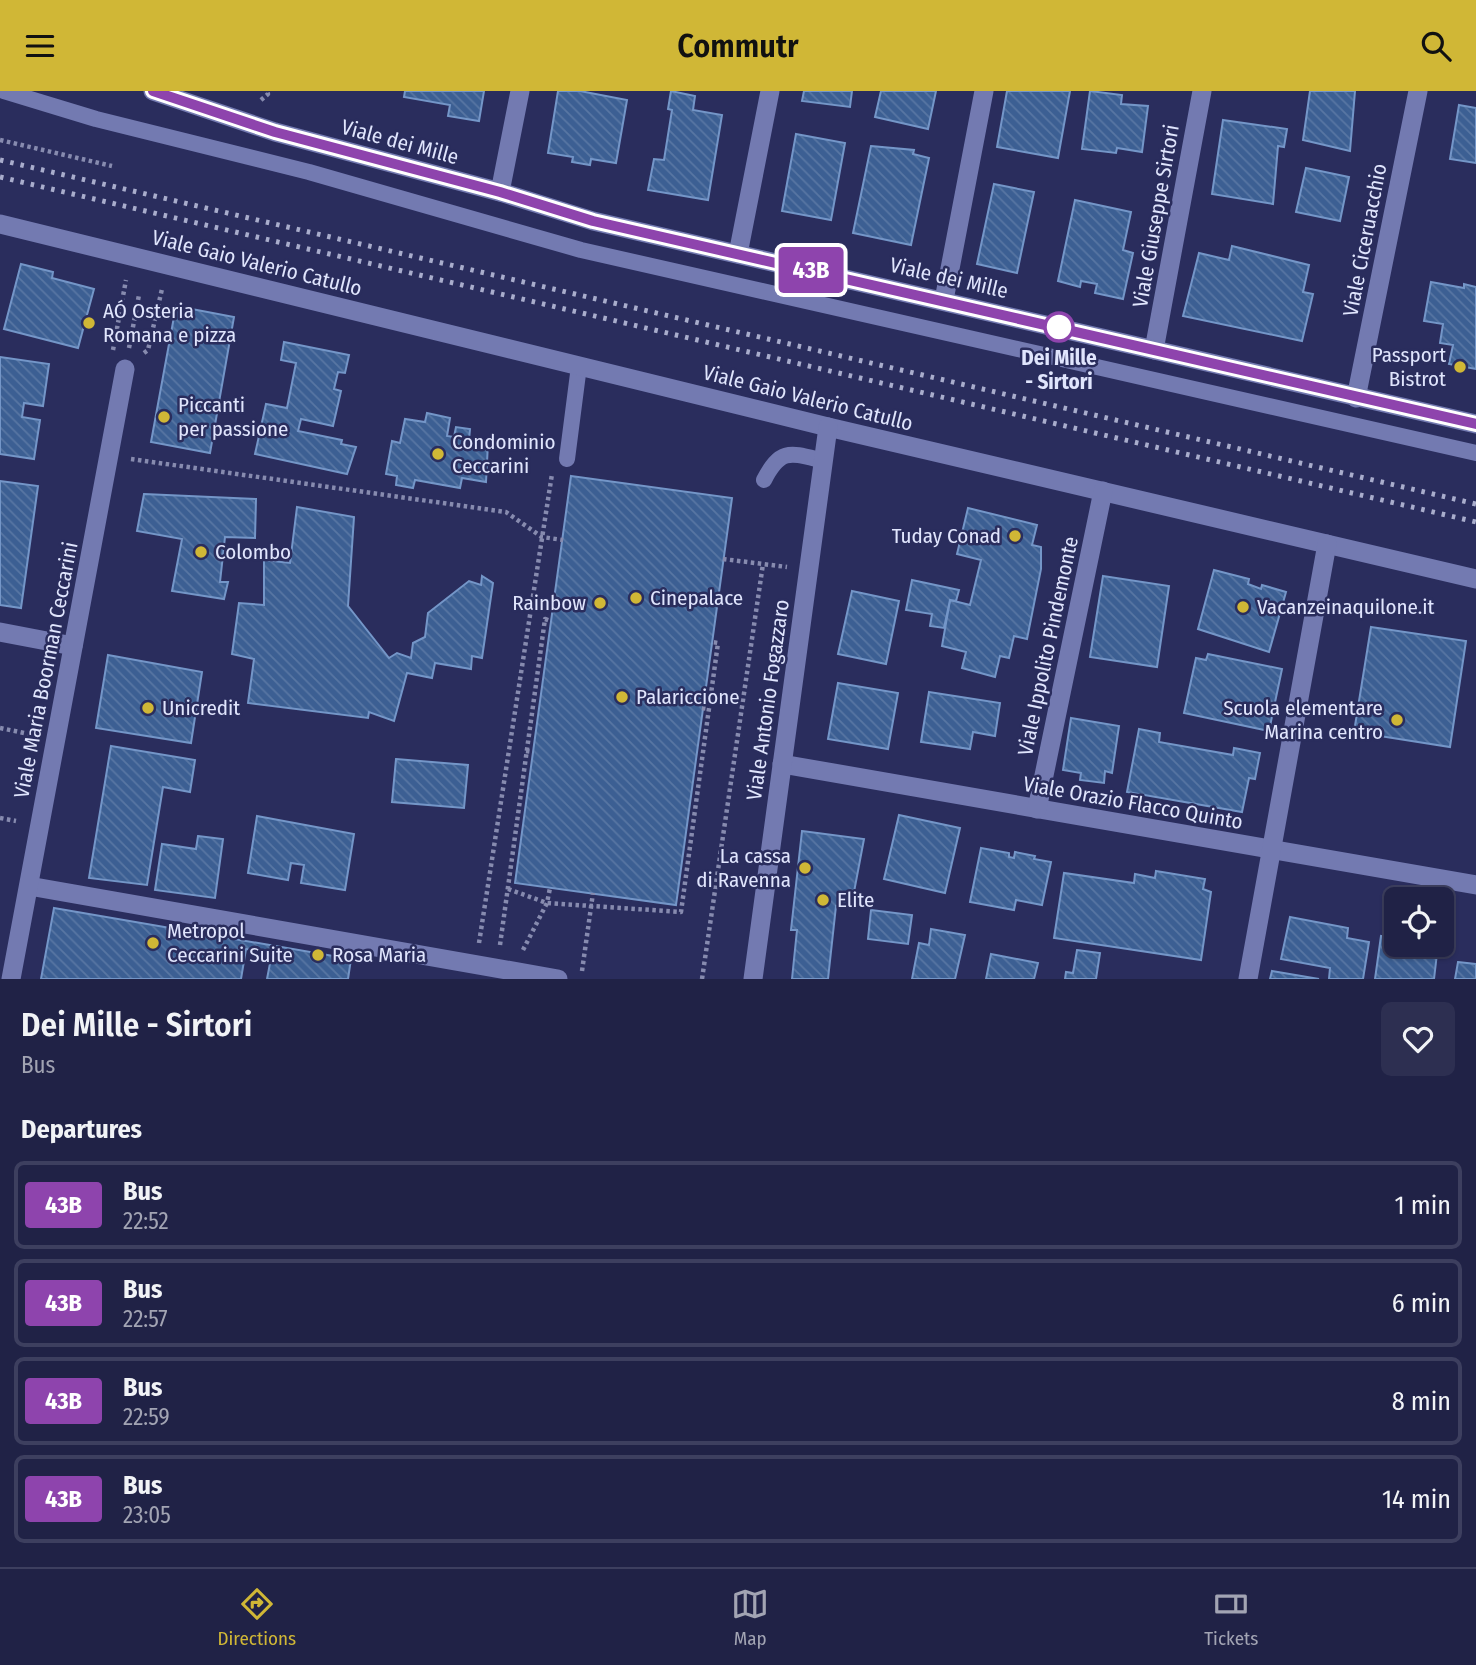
<!DOCTYPE html>
<meta charset="utf-8">
<style>
:root{--surface:#202246;--page:#2d2f51;--text:#f1f3f6;--muted:#a2a4b3;--line:#3d3f5f;--accent:#d0b736}
body{margin:0;font-family:"Fira Sans Condensed",sans-serif;background:var(--page);color:var(--text);height:100vh;display:flex;flex-direction:column;font-size:26px;white-space:nowrap}
*{box-sizing:border-box;margin:0}
p{font-size:23px;color:var(--muted)}
.icon{flex:none;width:38px;height:38px;fill:none;stroke:currentColor;stroke-width:2;stroke-linecap:round;stroke-linejoin:round}
.map{position:relative;height:888px;overflow:hidden}
.sheet{display:flex;flex-direction:column;background:var(--surface);flex:1}
.sheet>*{flex:none}
.badge{padding:0 14px;border-radius:5px;font-size:24px;line-height:46px}
.fabs{position:absolute;left:1384px;top:796px;display:grid;gap:14px}
.fabs a{display:grid;place-items:center;width:70px;height:70px;border-radius:10px;background:var(--surface);box-shadow:0 2px 5px #0004,0 0 0 2px var(--line);font-size:35px}
.map>.badge{position:absolute;translate:-50% -50%;box-shadow:0 0 0 4px #fff}
h2{padding:0 21px;font-size:26px;line-height:63px}
.round{display:grid;place-items:center;flex:none;width:74px;height:74px;border-radius:10px;background:var(--page)}
.summary{display:flex;align-items:center;justify-content:space-between;height:119px;padding:0 21px}
h1{font-size:33px;font-weight:600;line-height:52px}
ul{padding:0;list-style:none}
li{display:flex;align-items:center;gap:21px;height:88px;margin:0 14px 10px;padding:0 7px;border:4px solid var(--line);border-radius:10px}
li div{flex:1}
li b{display:block;font-size:26px}
li em{font-style:normal}
li .badge{min-width:77px;font-weight:700;text-align:center}
header{display:flex;justify-content:space-between;align-items:center;height:91px;padding:0 21px;background:var(--accent);color:#111;font-size:32px;font-weight:600}
.tabs{display:flex;justify-content:space-around;align-items:center;height:98px;border-top:2px solid var(--line);background:var(--surface);font-size:19px;color:var(--muted)}
.tabs a{display:grid;justify-items:center;gap:4px}
.tabs .current{color:var(--accent)}
.map>svg:first-child{display:block}
.building{fill:url(#building-back-hatch);stroke:#7496c8;stroke-width:2}
.lines{fill:none;stroke-linecap:round;stroke-linejoin:round}
.path{stroke:#878baf;stroke-width:4.5;stroke-dasharray:3.5 3.5;stroke-linecap:butt}
.service{stroke:#737ab1;stroke-width:16}
.pedestrian{stroke:#737ab1;stroke-width:19}
.minor{stroke:#737ab1;stroke-width:19}
.tertiary{stroke:#737ab1;stroke-width:19}
.rail{stroke:#a9adcc;stroke-width:5;stroke-dasharray:3.5 7;stroke-linecap:butt}
.line-casing{stroke:#fff;stroke-width:16}
.line{stroke:#8e44ad;stroke-width:10}
.poi-dot{fill:#d0b736;stroke:#2a2d5d;stroke-width:2.5}
.stop-dot{fill:#fff;stroke:#8e44ad;stroke-width:3.5}
.labels{text-anchor:middle;stroke-width:5;stroke-linejoin:round;paint-order:stroke}
.street-label{font-size:21px;fill:#e0e5fd;stroke:#2a2d5d}
.poi-label{font-size:21px;fill:#e0e5fd;stroke:#2a2d5d;text-anchor:start}
.stop-label{font-size:21px;font-weight:bold;fill:#e0e5fd;stroke:#2a2d5d}
</style>
<header><svg class="icon" aria-label="menu" viewBox="0 0 24 24"><path d="M4 6h16M4 12h16M4 18h16"/></svg>Commutr<svg class="icon" aria-label="search" viewBox="0 0 24 24"><circle cx="10" cy="10" r="6"/><path d="M15 15l6 6"/></svg></header>
<div class="map">
<svg width="1476" height="888" viewBox="0 0 1476 888">
<defs>
<pattern id="building-back-hatch" width="6" height="6" patternUnits="userSpaceOnUse" patternTransform="scale(1.75)"><rect width="6" height="6" fill="#3c5f93"/><path d="M-1 5l2 2M0 0l6 6M5-1l2 2" fill="none" stroke="#5876a3"/></pattern>
</defs>
<rect width="100%" height="100%" fill="#2a2d5d"/>
<g class="building">
<polygon points="405,0 484,0 479,30 448,25 450,14 404,6"/>
<polygon points="558,0 580,0 627,9 616,72 591,68 590,74 572,71 573,66 548,62"/>
<polygon points="671,0 695,5 693,19 722,24 708,109 648,99 654,68 664,69 672,19 668,18"/>
<polygon points="804,0 852,0 850,16 802,10"/>
<polygon points="881,0 936,0 928,38 875,26"/>
<polygon points="1007,0 1070,0 1058,67 997,56"/>
<polygon points="1090,0 1122,4 1121,13 1148,15 1142,61 1117,57 1116,62 1082,58"/>
<polygon points="1310,0 1355,0 1350,60 1303,49"/>
<polygon points="1459,14 1476,17 1476,72 1450,68"/>
<polygon points="1223,29 1287,38 1284,56 1278,55 1273,113 1212,103"/>
<polygon points="796,43 845,52 831,129 782,120"/>
<polygon points="871,55 914,59 913,63 929,67 911,154 853,142"/>
<polygon points="1306,77 1349,86 1340,130 1296,121"/>
<polygon points="994,93 1034,101 1017,182 977,173"/>
<polygon points="1075,109 1131,121 1123,159 1133,162 1123,208 1095,202 1097,193 1081,190 1080,196 1058,190"/>
<polygon points="1232,155 1309,174 1303,201 1313,203 1302,250 1183,225 1199,162 1229,169"/>
<polygon points="21,173 53,181 52,187 94,198 78,257 4,238"/>
<polygon points="1431,191 1464,197 1464,193 1476,196 1476,278 1449,273 1453,254 1440,252 1443,233 1424,230"/>
<polygon points="176,215 234,226 210,362 151,351"/>
<polygon points="284,251 349,264 345,282 338,281 334,298 341,300 333,335 301,328 298,340 342,349 341,353 356,356 347,383 255,363 266,313 287,317 296,272 281,269"/>
<polygon points="0,266 49,273 43,315 24,312 22,326 40,329 34,368 0,363"/>
<polygon points="427,322 450,327 447,345 454,346 456,336 470,338 469,349 488,352 486,391 462,387 460,397 415,389 413,397 396,394 397,385 386,383 392,350 400,352 405,328 425,331"/>
<polygon points="571,385 732,407 676,814 515,792"/>
<polygon points="0,390 38,395 21,517 0,514"/>
<polygon points="144,403 256,408 255,447 225,446 220,491 228,491 224,508 172,500 182,448 137,440"/>
<polygon points="297,416 354,426 348,515 389,567 397,562 411,567 413,552 425,546 428,522 469,490 481,494 482,485 493,492 482,567 472,565 471,578 435,572 432,587 407,582 394,630 369,621 368,627 248,612 254,568 232,563 239,512 264,514 264,469 290,472"/>
<polygon points="968,417 1037,434 1032,454 1041,456 1041,478 1027,548 1014,545 1009,567 1000,565 995,586 962,577 966,561 942,555 950,509 970,514 981,469 957,463"/>
<polygon points="1214,479 1249,488 1248,493 1261,498 1262,494 1286,501 1269,561 1198,538"/>
<polygon points="1103,485 1169,495 1157,576 1090,566"/>
<polygon points="912,489 959,499 956,510 950,509 944,537 930,535 932,523 906,519"/>
<polygon points="852,500 899,510 886,573 838,563"/>
<polygon points="1371,536 1466,550 1450,656 1354,641"/>
<polygon points="1208,563 1282,578 1269,640 1184,622 1196,567 1206,569"/>
<polygon points="108,564 202,581 191,652 96,637"/>
<polygon points="838,592 898,602 888,658 828,648"/>
<polygon points="929,601 1000,612 995,645 973,641 970,658 921,651"/>
<polygon points="1071,627 1119,635 1112,682 1105,680 1104,692 1080,689 1081,682 1063,679"/>
<polygon points="1139,638 1160,642 1159,651 1233,664 1234,657 1260,662 1255,688 1249,687 1242,721 1127,701"/>
<polygon points="111,655 195,669 190,701 163,696 147,794 89,787"/>
<polygon points="396,668 468,674 464,717 392,711"/>
<polygon points="899,724 960,737 945,802 884,788"/>
<polygon points="257,725 354,743 345,799 301,792 304,774 291,772 288,789 248,782"/>
<polygon points="802,740 864,748 851,817 836,815 828,888 792,888 797,839 791,839"/>
<polygon points="198,745 223,748 215,807 155,799 162,753 196,758"/>
<polygon points="981,757 1009,762 1009,766 1014,767 1015,761 1035,765 1034,768 1051,771 1042,814 1016,809 1014,819 970,811"/>
<polygon points="1156,780 1205,788 1203,798 1211,801 1201,869 1054,847 1064,782 1134,792 1135,783 1155,787"/>
<polygon points="54,817 351,868 348,888 267,888 272,862 246,858 241,888 41,888"/>
<polygon points="871,819 912,824 908,853 868,848"/>
<polygon points="1290,826 1348,837 1347,847 1369,851 1363,888 1329,888 1330,877 1281,868"/>
<polygon points="1389,829 1396,831 1396,854 1438,854 1434,888 1375,888 1381,845 1387,846"/>
<polygon points="931,838 965,844 955,888 912,888 919,852 929,854"/>
<polygon points="1077,859 1100,862 1096,888 1065,888 1066,881 1073,882"/>
<polygon points="991,863 1038,872 1034,888 986,888"/>
<polygon points="1458,871 1476,873 1476,888 1455,888"/>
<polygon points="1272,880 1319,888 1270,888"/>
</g>
<g class="lines">
<g class="path">
<polyline points="261,9 268,3 267,0"/>
<polyline points="0,49 112,75"/>
<polyline points="129,257 139,204"/>
<polyline points="113,259 126,189"/>
<polyline points="144,262 148,259 162,198"/>
<polyline points="131,368 506,421 542,446 563,449"/>
<polyline points="723,468 787,476"/>
<polyline points="702,617 709,618"/>
<polyline points="0,637 34,644"/>
<polyline points="526,660 533,661"/>
<polyline points="0,727 16,730"/>
<polyline points="508,798 547,812 681,821 718,552 712,551"/>
<polyline points="479,852 552,383"/>
<polyline points="500,854 545,528 551,530"/>
<polyline points="523,859 547,812 550,797"/>
<polyline points="582,880 593,802"/>
<polyline points="702,888 763,473"/>
</g>
<g class="service">
<polyline points="4,0 96,28 309,81 581,159 1476,362"/>
<polyline points="567,368 579,275"/>
<path d="M764,389C781,356 791,362 824,370"/>
</g>
<g class="pedestrian">
<polyline points="0,541 73,555"/>
<polyline points="29,795 558,888"/>
<polyline points="11,888 125,278"/>
</g>
<g class="minor">
<polyline points="500,101 520,0"/>
<polyline points="0,133 828,336 1476,488"/>
<polyline points="738,163 770,0"/>
<polyline points="944,209 984,0"/>
<polyline points="1154,259 1202,0"/>
<polyline points="1356,307 1418,0"/>
<polyline points="782,673 1476,794"/>
<polyline points="1037,718 1103,400"/>
<polyline points="753,888 828,336"/>
<polyline points="1248,888 1327,453"/>
</g>
<polyline class="tertiary" points="153,0 275,41 500,101 593,130 1476,333"/>
<g class="rail">
<polyline points="0,69 1476,413"/>
<polyline points="0,86 1476,431"/>
</g>
</g>
<g class="lines">
<defs>
<polyline id="line" points="153,0 275,41 500,101 593,130 1476,333"/>
</defs>
<use href="#line" class="line-casing"/>
<use href="#line" class="line"/>
</g>
<g class="poi-dot">
<circle cx="89" cy="232" r="7"/>
<circle cx="1460" cy="276" r="7"/>
<circle cx="164" cy="326" r="7"/>
<circle cx="438" cy="363" r="7"/>
<circle cx="1015" cy="445" r="7"/>
<circle cx="201" cy="461" r="7"/>
<circle cx="636" cy="507" r="7"/>
<circle cx="600" cy="512" r="7"/>
<circle cx="1243" cy="516" r="7"/>
<circle cx="622" cy="606" r="7"/>
<circle cx="148" cy="617" r="7"/>
<circle cx="1397" cy="629" r="7"/>
<circle cx="805" cy="777" r="7"/>
<circle cx="823" cy="809" r="7"/>
<circle cx="153" cy="852" r="7"/>
<circle cx="318" cy="864" r="7"/>
</g>
<circle class="stop-dot" cx="1059" cy="236" r="14"/>
<g class="labels">
<g class="street-label">
<text transform="translate(400 51) rotate(15)" y="7">Viale dei Mille</text>
<text transform="translate(1156 125) rotate(-80)" y="7">Viale Giuseppe Sirtori</text>
<text transform="translate(1365 149) rotate(-79)" y="7">Viale Ciceruacchio</text>
<text transform="translate(257 172) rotate(14)" y="7">Viale Gaio Valerio Catullo</text>
<text transform="translate(949 187) rotate(13)" y="7">Viale dei Mille</text>
<text transform="translate(808 307) rotate(14)" y="7">Viale Gaio Valerio Catullo</text>
<text transform="translate(1048 555) rotate(-78)" y="7">Viale Ippolito Pindemonte</text>
<text transform="translate(46 579) rotate(-79)" y="7">Viale Maria Boorman Ceccarini</text>
<text transform="translate(768 609) rotate(-82)" y="7">Viale Antonio Fogazzaro</text>
<text transform="translate(1133 712) rotate(10)" y="7">Viale Orazio Flacco Quinto</text>
</g>
<g class="poi-label">
<text x="103" y="227">AÓ Osteria<tspan x="103" dy="24">Romana e pizza</tspan></text>
<text x="1446" y="271" text-anchor="end">Passport<tspan x="1446" dy="24">Bistrot</tspan></text>
<text x="178" y="321">Piccanti<tspan x="178" dy="24">per passione</tspan></text>
<text x="452" y="358">Condominio<tspan x="452" dy="24">Ceccarini</tspan></text>
<text x="1001" y="452" text-anchor="end">Tuday Conad</text>
<text x="215" y="468">Colombo</text>
<text x="650" y="514">Cinepalace</text>
<text x="586" y="519" text-anchor="end">Rainbow</text>
<text x="1257" y="523">Vacanzeinaquilone.it</text>
<text x="636" y="613">Palariccione</text>
<text x="162" y="624">Unicredit</text>
<text x="1383" y="624" text-anchor="end">Scuola elementare<tspan x="1383" dy="24">Marina centro</tspan></text>
<text x="791" y="772" text-anchor="end">La cassa<tspan x="791" dy="24">di Ravenna</tspan></text>
<text x="837" y="816">Elite</text>
<text x="167" y="847">Metropol<tspan x="167" dy="24">Ceccarini Suite</tspan></text>
<text x="332" y="871">Rosa Maria</text>
</g>
<g class="stop-label">
<text x="1059" y="274">Dei Mille<tspan x="1059" dy="24">- Sirtori</tspan></text>
</g>
</g>
</svg>
<div class="fabs">
<a><svg class="icon" aria-label="locate" viewBox="0 0 24 24"><circle cx="12" cy="12" r="6"/><path d="M12 2v4M12 18v4M2 12h4M18 12h4"/></svg></a>
</div>
<b class="badge" style="left:811px;top:179px;background:#8e44ad;color:#fff">43B</b>
</div>
<section class="sheet">
<div class="summary"><div><h1>Dei Mille - Sirtori</h1><p>Bus</p></div><a class="round"><svg class="icon" aria-label="heart" viewBox="0 0 24 24"><path d="M12 20l-8-8c-3-5 5-10 8-4 3-6 11-1 8 4z"/></svg></a></div>
<h2>Departures</h2>
<ul>
<li><span class="badge" style="background:#8e44ad;color:#fff">43B</span><div><b>Bus</b><p>22:52</p></div><em>1 min</em></li>
<li><span class="badge" style="background:#8e44ad;color:#fff">43B</span><div><b>Bus</b><p>22:57</p></div><em>6 min</em></li>
<li><span class="badge" style="background:#8e44ad;color:#fff">43B</span><div><b>Bus</b><p>22:59</p></div><em>8 min</em></li>
<li><span class="badge" style="background:#8e44ad;color:#fff">43B</span><div><b>Bus</b><p>23:05</p></div><em>14 min</em></li>
</ul>
</section>
<nav class="tabs">
<a class="current"><svg class="icon" aria-label="directions" viewBox="0 0 24 24"><path d="M12 3l9 9-9 9-9-9zM9 14v-3h6M13 9l2 2-2 2"/></svg>Directions</a>
<a><svg class="icon" aria-label="map" viewBox="0 0 24 24"><path d="M3 6l6-2 6 2 6-2v14l-6 2-6-2-6 2zM9 4v14M15 6v14"/></svg>Map</a>
<a><svg class="icon" aria-label="tickets" viewBox="0 0 24 24"><path d="M3 7h18v10H3zM15 7v10"/></svg>Tickets</a>
</nav>
